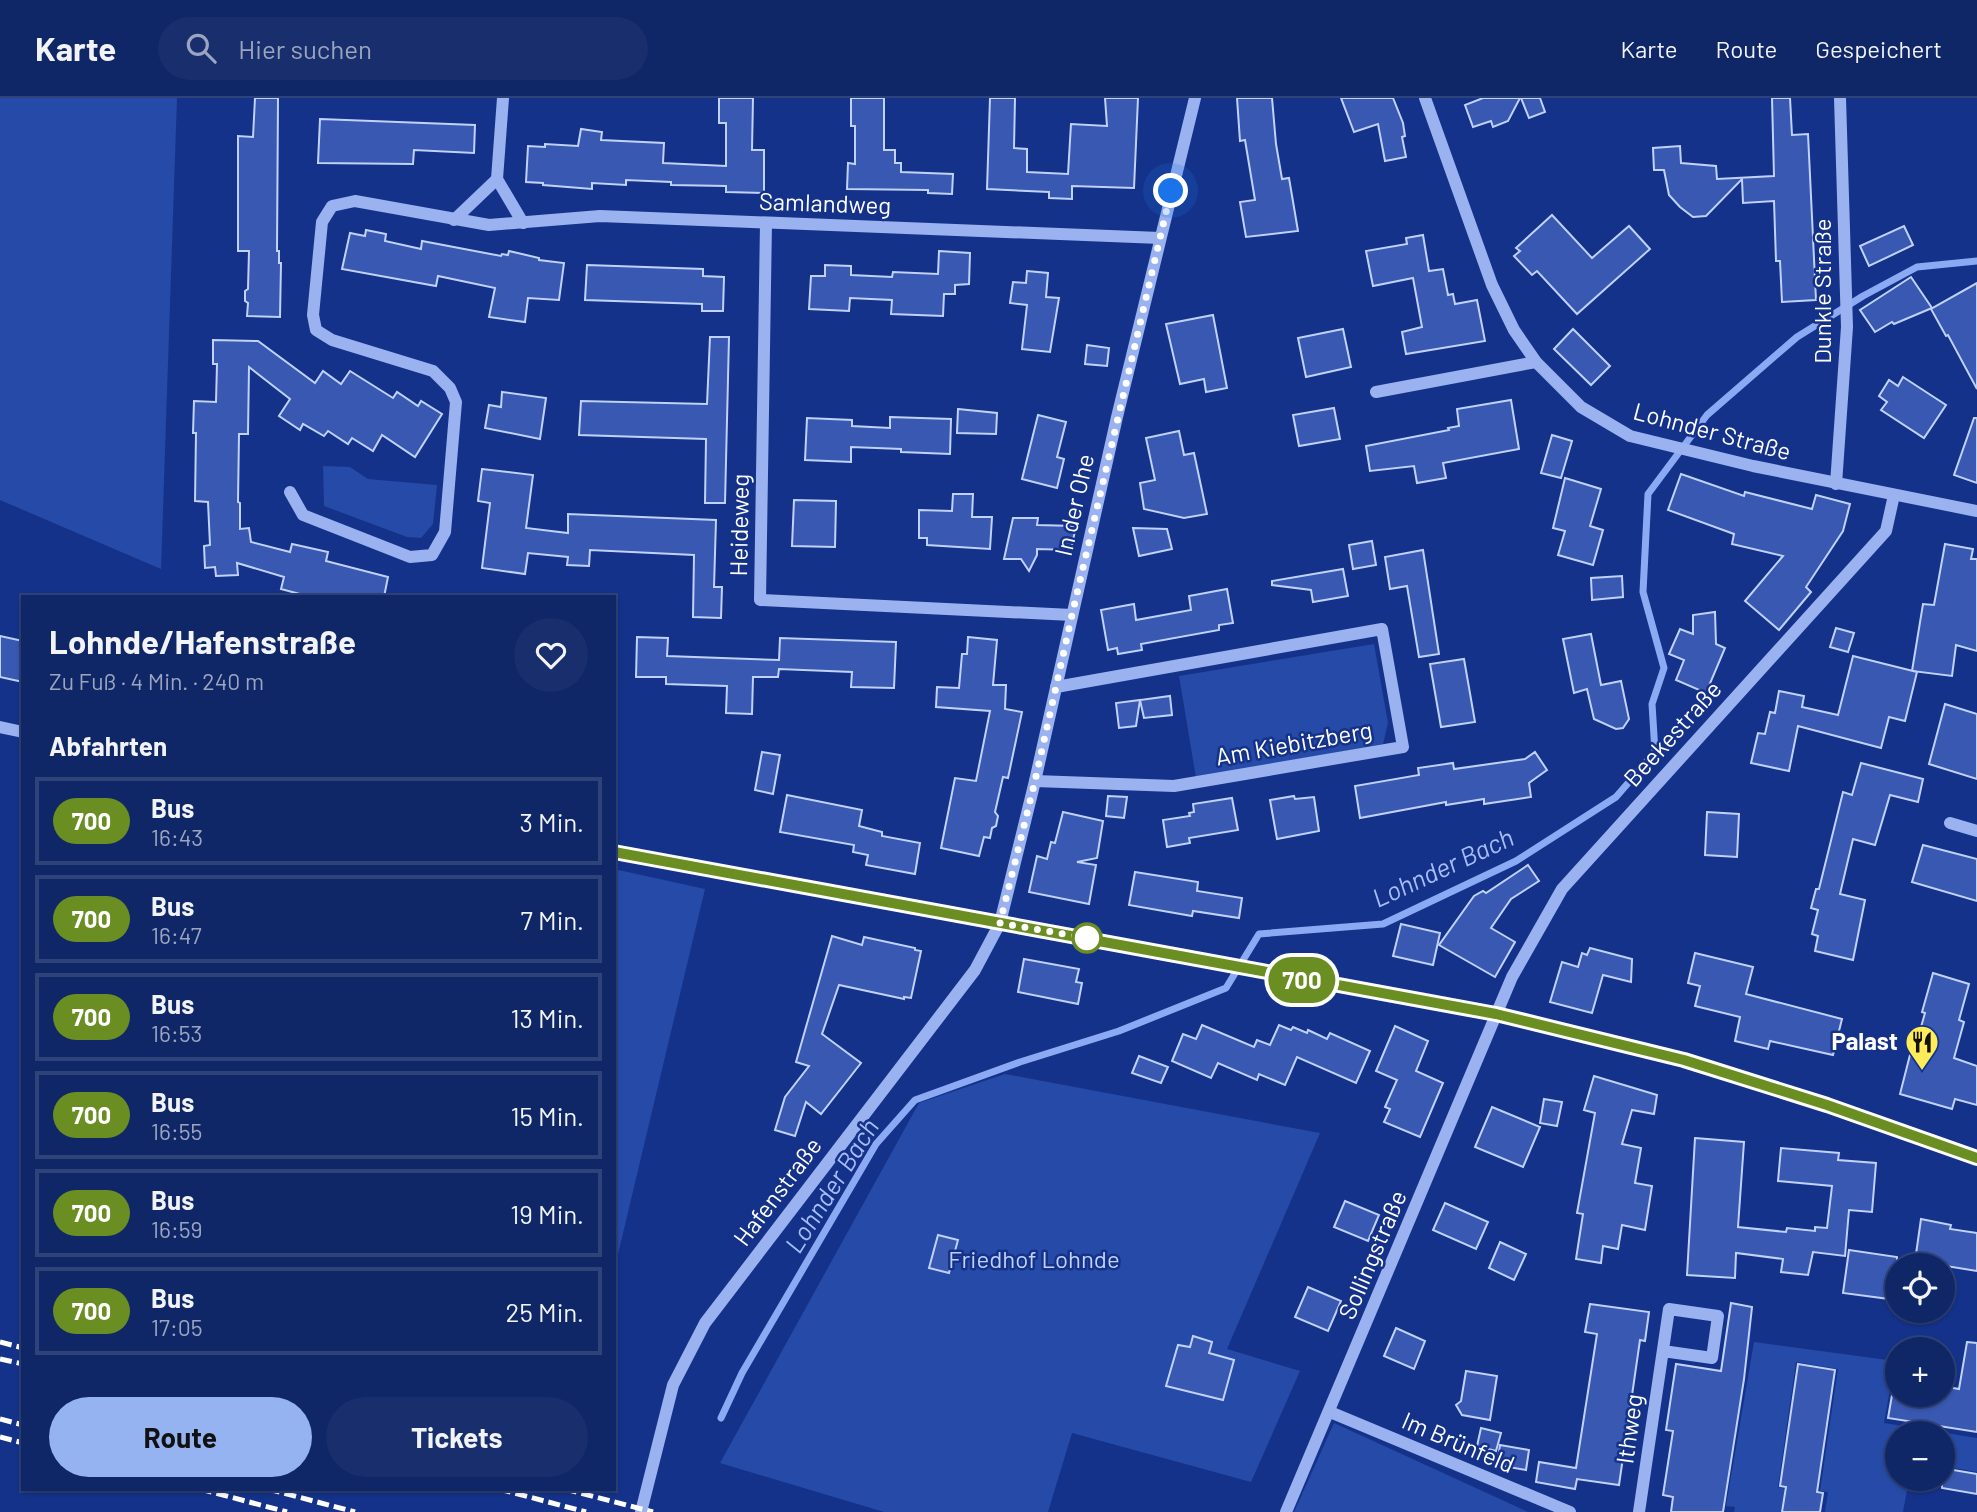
<!DOCTYPE html>
<html lang="de">
<meta charset="utf-8">
<style>
:root{--surface:#0f2667;--page:#182e6d;--text:#f1f3f6;--muted:#9ba5c0;--line:#2f437b;--accent:#95b2f1}
body{margin:0;font-family:Barlow,sans-serif;background:var(--page);color:var(--text);height:100vh;display:flex;flex-direction:column;font-size:26px;white-space:nowrap}
*{box-sizing:border-box;margin:0}
p{font-size:23px;color:var(--muted)}
.icon{flex:none;width:38px;height:38px;fill:none;stroke:currentColor;stroke-width:2;stroke-linecap:round;stroke-linejoin:round}
.map{position:relative;flex:1;overflow:hidden}
.side{position:absolute;left:21px;top:497px;width:595px;height:896px;display:flex;flex-direction:column;background:var(--surface);border-radius:0px;box-shadow:0 2px 5px #0004,0 0 0 2px var(--line)}
.side>*{flex:none}
.badge{padding:0 14px;border-radius:23px;font-size:24px;line-height:46px}
.buttons{position:absolute;left:1885px;top:1155px;display:grid;gap:14px}
.buttons a{display:grid;place-items:center;width:70px;height:70px;border-radius:50%;background:var(--surface);box-shadow:0 2px 5px #0004,0 0 0 2px var(--line);font-size:35px}
.you{position:absolute;width:35px;height:35px;margin:-18px;border:5px solid #fff;border-radius:50%;background:#1a73e8;box-shadow:0 0 0 10px #1a73e833}
.map>.badge{position:absolute;translate:-50% -50%;box-shadow:0 0 0 4px #fff}
h2{padding:0 28px;font-size:26px;line-height:63px}
.round{display:grid;place-items:center;flex:none;width:74px;height:74px;border-radius:37px;background:var(--page)}
.overview{display:flex;align-items:center;justify-content:space-between;height:119px;padding:0 28px}
h1{font-size:33px;font-weight:700;line-height:52px}
.action{display:flex;gap:14px;margin-top:auto;padding:14px 28px}
.action a{flex:1;height:80px;border-radius:42px;background:var(--accent);color:#111;font-size:28px;font-weight:700;line-height:80px;text-align:center}
.action a+a{background:var(--page);color:var(--text)}
ul{padding:0;list-style:none}
li{display:flex;align-items:center;gap:21px;height:88px;margin:0 14px 10px;padding:0 14px;border:4px solid var(--line);border-radius:0px}
li div{flex:1}
li b{display:block;font-size:26px}
li em{font-style:normal}
li .badge{min-width:77px;font-weight:700;text-align:center}
header{display:flex;align-items:center;gap:42px;box-sizing:border-box;height:98px;padding:0 35px;background:var(--surface);border-bottom:2px solid var(--line)}
header strong{font-size:33px}
nav{display:flex;gap:38px;margin-inline-start:auto;font-size:24px}
.search{width:490px;height:63px;background:var(--page);display:flex;align-items:center;gap:18px;box-sizing:border-box;padding:0 24px;border-radius:38px;color:var(--muted);font-size:26px}
.map>svg:first-child{display:block}
.green{fill:#264aa8}
.lines{fill:none;stroke-linecap:round;stroke-linejoin:round}
.stream{stroke:#8caaf3;stroke-width:7}
.building{fill:#3858b1;stroke:#c0d1fb;stroke-width:2}
.minor{stroke:#9ab2ef;stroke-width:12}
.rail{stroke:#fff;stroke-width:5;stroke-dasharray:12 5;stroke-linecap:butt}
.line-casing{stroke:#fff;stroke-width:16}
.line{stroke:#6b8e23;stroke-width:10}
.walk{stroke:#fff;stroke-width:7;stroke-dasharray:0 12.6}
.stop-dot{fill:#fff;stroke:#6b8e23;stroke-width:3.5}
.labels{text-anchor:middle;stroke-width:5;stroke-linejoin:round;paint-order:stroke}
.street-label{font-size:24px;fill:#fff;stroke:#143289}
.poi-label{font-size:24px;font-weight:bold;fill:#fff;stroke:#143289;text-anchor:end}
.park-label{font-size:24px;fill:#c0d1fb;stroke:#143289}
.water-label{font-size:26px;font-style:italic;fill:#a6bdf7;stroke:#143289}
</style>
<header>
<strong>Karte</strong>
<div class="search"><svg class="icon" aria-label="search" viewBox="0 0 24 24"><circle cx="10" cy="10" r="6"/><path d="M15 15l6 6"/></svg>Hier suchen</div>
<nav><a>Karte</a><a>Route</a><a>Gespeichert</a></nav>
</header>
<div class="map">
<svg width="1977" height="1414" viewBox="0 0 1977 1414">
<rect width="100%" height="100%" fill="#143289"/>
<g class="green">
<polygon points="0,0 177,0 161,471 0,402"/>
<polygon points="323,368 350,369 368,381 437,387 433,426 421,440 407,439 324,408"/>
<polygon points="1374,546 1388,625 1383,646 1196,680 1179,578"/>
<polygon points="614,771 705,791 614,1173"/>
<polygon points="1005,976 1320,1035 1227,1251 1300,1273 1251,1384 1072,1335 1048,1414 884,1414 720,1365 919,1005"/>
<polygon points="1754,1244 1895,1263 1884,1325 1977,1340 1977,1374 1943,1368 1942,1335 1897,1335 1897,1381 1909,1381 1903,1414 1825,1414 1828,1394 1820,1393 1838,1271 1796,1264 1778,1389 1785,1391 1781,1414 1734,1414 1735,1409 1726,1408"/>
<polygon points="1334,1325 1528,1414 1294,1414"/>
</g>
<g class="lines">
<polyline class="stream" points="721,1320 742,1275 876,1046 915,1002 1020,964 1119,933 1226,890 1259,836 1383,826 1516,763 1616,699 1655,654 1652,606 1664,570 1643,494 1648,396 1707,317 1797,239 1863,198 1917,169 1977,163"/>
</g>
<g class="building">
<polygon points="255,0 278,0 277,153 279,153 279,165 281,165 280,219 247,218 248,205 245,203 245,193 248,191 249,153 238,153 238,38 253,39"/>
<polygon points="719,0 753,0 752,52 764,52 764,95 726,94 726,88 671,87 671,84 626,82 626,87 592,85 592,91 543,87 543,85 526,84 528,48 545,49 545,46 578,48 581,31 602,34 601,42 664,45 663,65 726,68 726,25 719,25"/>
<polygon points="851,0 884,0 884,52 895,52 895,65 901,65 901,74 953,76 952,96 928,95 928,92 847,91 848,65 855,66 855,28 851,28"/>
<polygon points="990,0 1015,0 1014,50 1027,51 1027,74 1068,76 1071,26 1107,28 1105,0 1138,0 1134,90 1072,88 1072,101 1049,100 1049,94 987,91"/>
<polygon points="1237,0 1272,0 1276,46 1282,81 1289,80 1298,133 1246,139 1240,104 1255,102 1245,42 1240,43"/>
<polygon points="1341,0 1393,0 1403,25 1405,38 1402,39 1406,59 1385,63 1378,26 1354,34"/>
<polygon points="1483,0 1520,0 1508,23 1493,29 1491,23 1473,29 1465,7"/>
<polygon points="1521,0 1540,0 1545,14 1529,20"/>
<polygon points="1772,0 1790,0 1792,37 1808,36 1816,202 1782,204 1780,163 1776,163 1774,103 1743,105 1742,81 1706,118 1693,119 1680,109 1669,97 1664,72 1654,72 1653,50 1680,48 1681,65 1716,68 1717,81 1774,78"/>
<polygon points="320,21 475,27 474,55 414,52 413,66 318,65"/>
<polygon points="1552,117 1592,160 1629,128 1650,151 1577,216 1537,173 1532,177 1514,158 1520,153 1516,150"/>
<polygon points="1904,128 1913,147 1869,168 1860,148"/>
<polygon points="366,132 386,136 385,143 421,151 422,143 501,158 502,156 508,157 509,153 539,160 539,162 564,165 559,202 528,200 525,224 489,219 495,190 438,178 436,188 342,171 350,135 365,138"/>
<polygon points="1423,137 1429,173 1443,171 1448,197 1453,196 1455,206 1477,202 1485,243 1406,256 1402,234 1422,229 1413,180 1373,188 1366,153 1407,146 1406,140"/>
<polygon points="939,153 970,155 969,186 955,187 955,196 944,196 943,218 891,216 892,202 850,200 849,213 809,211 811,178 825,178 825,167 851,168 851,177 892,179 893,174 938,176"/>
<polygon points="587,167 703,171 703,178 724,179 723,213 702,213 702,206 585,202"/>
<polygon points="1027,173 1048,175 1046,199 1059,200 1050,254 1022,251 1027,207 1010,205 1013,184 1026,185"/>
<polygon points="1911,179 1932,210 1894,226 1892,224 1875,234 1860,212"/>
<polygon points="1977,185 1977,291 1948,237 1946,238 1931,211"/>
<polygon points="1213,217 1227,290 1206,294 1204,281 1180,286 1166,226"/>
<polygon points="1343,231 1351,269 1306,279 1298,240"/>
<polygon points="1573,231 1610,268 1591,287 1554,251"/>
<polygon points="710,239 729,239 725,405 705,405 706,341 579,337 581,303 707,306"/>
<polygon points="213,242 258,243 315,285 323,273 341,286 350,273 393,300 397,294 418,308 421,303 442,316 415,359 382,337 373,353 352,340 348,346 328,333 324,338 303,326 300,332 279,318 290,301 249,269 248,336 239,336 238,404 240,405 240,431 249,430 251,444 290,454 292,446 328,454 326,463 388,479 384,499 311,499 281,491 284,479 237,465 238,477 216,478 215,469 205,470 204,448 210,447 208,404 195,403 196,335 193,335 194,303 216,304 217,266 213,266"/>
<polygon points="1087,247 1109,250 1107,268 1085,266"/>
<polygon points="1903,279 1946,307 1924,340 1881,312 1887,304 1879,298 1889,282 1898,288"/>
<polygon points="502,294 546,300 540,341 485,330 489,307 501,309"/>
<polygon points="1511,302 1519,351 1443,365 1446,380 1417,385 1414,368 1370,373 1366,348 1449,332 1448,330 1459,328 1457,311"/>
<polygon points="1334,310 1340,341 1299,348 1293,317"/>
<polygon points="958,311 997,315 996,336 957,335"/>
<polygon points="1038,317 1066,324 1057,359 1064,361 1057,390 1022,381"/>
<polygon points="890,319 951,321 950,356 901,354 901,351 851,349 851,364 805,362 807,320 852,322 852,328 890,330"/>
<polygon points="1974,320 1977,320 1977,385 1954,377"/>
<polygon points="1179,333 1184,357 1194,355 1207,416 1184,420 1144,411 1140,385 1155,382 1146,340"/>
<polygon points="1552,337 1572,343 1561,380 1541,375"/>
<polygon points="482,371 533,377 526,430 568,435 568,416 716,422 714,489 722,489 721,520 693,519 694,457 590,452 589,468 567,467 568,459 528,455 525,476 482,470 490,405 478,403"/>
<polygon points="1681,376 1744,398 1745,394 1812,411 1816,397 1850,406 1843,433 1806,489 1811,494 1779,532 1745,503 1783,458 1732,446 1734,436 1668,412"/>
<polygon points="1565,380 1601,391 1590,428 1603,432 1593,467 1558,457 1565,433 1553,430"/>
<polygon points="953,396 973,396 972,419 992,419 990,451 927,447 927,440 919,440 919,412 952,413"/>
<polygon points="794,402 836,403 835,449 792,448"/>
<polygon points="1013,420 1038,420 1037,427 1076,428 1071,452 1037,451 1037,457 1029,473 1021,461 1004,461"/>
<polygon points="1133,430 1167,431 1172,451 1139,458"/>
<polygon points="1372,443 1376,467 1353,471 1349,447"/>
<polygon points="1945,446 1973,451 1971,461 1977,461 1977,553 1956,547 1952,578 1912,573 1923,506 1934,507"/>
<polygon points="1423,452 1439,556 1419,559 1407,488 1390,491 1385,459"/>
<polygon points="1343,471 1348,498 1313,504 1311,492 1272,487 1272,483"/>
<polygon points="1622,478 1623,499 1592,502 1591,480"/>
<polygon points="1227,491 1233,525 1219,527 1219,532 1141,546 1142,552 1118,556 1117,550 1108,552 1101,512 1134,506 1136,522 1191,512 1189,498"/>
<polygon points="1715,514 1716,546 1725,550 1706,595 1676,582 1684,562 1669,556 1680,531 1693,536 1693,517"/>
<polygon points="1836,530 1854,535 1848,554 1830,549"/>
<polygon points="1591,536 1601,587 1621,583 1629,621 1623,630 1616,631 1594,621 1587,591 1574,595 1563,541"/>
<polygon points="0,538 23,543 23,584 0,579"/>
<polygon points="637,539 668,540 667,558 779,562 780,540 896,544 894,590 851,589 852,574 779,571 778,579 753,579 752,616 726,615 727,588 666,586 666,579 636,579"/>
<polygon points="968,539 997,542 993,587 1006,587 1005,611 1022,614 1008,680 1003,679 995,714 998,718 996,728 992,730 990,740 984,739 979,758 941,750 955,680 976,683 990,613 936,609 937,589 959,590 962,556 967,556"/>
<polygon points="1853,558 1917,574 1905,623 1889,619 1881,650 1798,628 1789,673 1751,665 1758,635 1765,636 1770,614 1775,615 1779,593 1804,598 1802,609 1838,617"/>
<polygon points="1464,561 1475,624 1441,629 1430,566"/>
<polygon points="1170,598 1172,617 1144,620 1140,602"/>
<polygon points="1140,602 1136,628 1119,630 1116,605"/>
<polygon points="1945,606 1977,616 1977,681 1929,666"/>
<polygon points="762,654 780,657 773,696 755,692"/>
<polygon points="1535,654 1547,672 1529,685 1531,699 1484,706 1484,701 1446,707 1446,704 1360,720 1355,688 1419,677 1418,670 1453,665 1454,671 1525,661"/>
<polygon points="1861,665 1923,681 1918,704 1890,697 1875,747 1853,741 1840,796 1865,802 1853,862 1815,853 1818,838 1812,836 1818,812 1811,810 1816,791 1819,791 1843,694 1852,697"/>
<polygon points="787,697 862,712 859,728 882,734 882,738 920,745 915,776 866,767 868,757 853,754 854,747 780,734"/>
<polygon points="1108,698 1127,699 1124,720 1106,718"/>
<polygon points="1294,698 1295,701 1314,699 1319,733 1277,741 1270,702"/>
<polygon points="1232,700 1238,732 1189,740 1190,745 1167,749 1163,722 1190,718 1189,715 1194,714 1193,706"/>
<polygon points="1063,714 1103,723 1097,760 1077,764 1096,767 1089,806 1029,794 1037,758 1047,761 1051,744 1055,745"/>
<polygon points="1707,714 1739,716 1737,759 1705,757"/>
<polygon points="1923,747 1977,761 1977,803 1912,784"/>
<polygon points="1528,767 1539,783 1511,801 1491,830 1515,844 1495,879 1439,847 1474,798 1483,793 1486,795"/>
<polygon points="1135,774 1198,784 1197,793 1242,800 1239,820 1193,813 1192,818 1129,807"/>
<polygon points="1401,826 1440,835 1433,867 1393,858"/>
<polygon points="832,838 862,847 864,839 915,850 915,852 921,853 911,900 904,899 904,901 839,887 822,936 861,965 821,1016 806,1004 795,1038 775,1032 785,999 809,968 796,964"/>
<polygon points="1590,850 1632,861 1631,884 1603,877 1592,915 1550,904 1562,864 1578,869 1582,855 1587,857"/>
<polygon points="1695,855 1753,869 1746,896 1842,921 1833,957 1770,943 1768,951 1735,943 1740,919 1695,908 1700,888 1688,885"/>
<polygon points="1024,861 1079,871 1076,884 1082,885 1078,906 1018,894"/>
<polygon points="1933,875 1969,886 1959,922 1964,924 1954,960 1977,968 1977,1007 1955,1001 1952,1011 1900,996 1912,949 1915,950 1925,915 1922,914"/>
<polygon points="1202,927 1254,949 1257,942 1270,947 1279,927 1291,932 1293,929 1307,935 1308,932 1327,941 1330,935 1370,953 1356,985 1297,959 1285,987 1259,976 1257,982 1218,965 1211,980 1172,963 1183,936 1196,941"/>
<polygon points="1395,928 1428,943 1416,973 1443,985 1420,1039 1384,1024 1390,1011 1385,1009 1397,982 1376,973"/>
<polygon points="1139,958 1168,969 1161,985 1132,975"/>
<polygon points="1594,978 1657,997 1654,1016 1632,1012 1622,1046 1641,1050 1635,1085 1652,1088 1645,1132 1622,1127 1618,1151 1603,1148 1601,1165 1576,1161 1583,1116 1577,1115 1595,1015 1584,1012"/>
<polygon points="1544,1001 1562,1004 1557,1028 1540,1025"/>
<polygon points="1492,1009 1540,1029 1523,1069 1475,1049"/>
<polygon points="1695,1040 1744,1044 1738,1129 1786,1134 1787,1130 1815,1133 1815,1129 1827,1130 1832,1088 1778,1083 1781,1050 1839,1055 1838,1062 1876,1065 1872,1114 1849,1112 1845,1158 1813,1154 1808,1177 1781,1174 1783,1161 1736,1155 1735,1180 1687,1177"/>
<polygon points="1345,1103 1379,1117 1368,1143 1334,1129"/>
<polygon points="1445,1105 1488,1124 1476,1151 1433,1132"/>
<polygon points="1921,1121 1951,1127 1950,1131 1977,1135 1977,1173 1915,1163"/>
<polygon points="938,1137 958,1142 949,1175 929,1170"/>
<polygon points="1500,1144 1526,1156 1514,1182 1489,1170"/>
<polygon points="1849,1152 1897,1159 1897,1202 1843,1195"/>
<polygon points="1308,1189 1341,1203 1328,1233 1295,1219"/>
<polygon points="1731,1205 1752,1209 1744,1281 1723,1414 1671,1414 1673,1399 1663,1397 1673,1333 1666,1332 1676,1266 1721,1273"/>
<polygon points="1590,1206 1649,1214 1645,1243 1640,1242 1619,1387 1577,1381 1575,1391 1536,1384 1539,1364 1576,1370 1597,1236 1585,1234"/>
<polygon points="1396,1230 1425,1243 1414,1271 1384,1258"/>
<polygon points="1193,1238 1212,1244 1209,1255 1234,1262 1223,1302 1166,1288 1178,1247 1190,1249"/>
<polygon points="1967,1244 1977,1245 1977,1334 1888,1320 1892,1297 1942,1297 1942,1288 1959,1291"/>
<polygon points="1798,1266 1835,1272 1817,1394 1823,1395 1820,1414 1782,1414 1786,1389 1780,1388"/>
<polygon points="1466,1273 1497,1278 1490,1322 1462,1317 1456,1307 1461,1303"/>
<polygon points="1481,1330 1501,1335 1496,1353 1477,1348"/>
<polygon points="1500,1347 1529,1352 1526,1372 1497,1367"/>
<polygon points="1942,1370 1977,1376 1977,1396 1942,1390"/>
</g>
<g class="lines">
<g class="minor">
<polyline points="503,0 497,81 523,125"/>
<polyline points="1425,0 1492,187 1514,232 1536,264 1581,309 1630,338 1753,368 1977,413"/>
<polyline points="454,122 497,81"/>
<polyline points="766,125 760,502 1072,517"/>
<polyline points="1376,294 1536,264"/>
<polyline points="1836,386 1847,229 1840,0"/>
<polyline points="290,394 303,417 410,459 432,457 445,434 456,304 450,290 433,273 332,242 316,232 313,217 322,124 332,108 355,103 489,127 600,118 1160,140"/>
<polyline points="0,629 23,634"/>
<polyline points="1035,683 1174,688 1403,649 1382,531 1056,589"/>
<polyline points="1950,725 1977,733"/>
<polyline points="614,754 1496,916 1683,962 1827,1007 1977,1060"/>
<polyline points="1330,1314 1570,1414"/>
<polyline points="641,1414 673,1287 705,1225 975,872 1000,825 1035,683 1117,319 1195,0"/>
<polyline points="1286,1414 1512,879 1562,791 1886,433 1894,397"/>
<polyline points="1639,1414 1669,1211 1718,1218 1712,1260 1663,1253"/>
</g>
<g class="rail">
<polyline points="0,1244 23,1250"/>
<polyline points="0,1261 23,1266"/>
<polyline points="0,1321 23,1327"/>
<polyline points="0,1339 23,1345"/>
<polyline points="200,1391 287,1414"/>
<polyline points="268,1391 355,1414"/>
<polyline points="499,1391 586,1414"/>
<polyline points="565,1391 653,1414"/>
</g>
</g>
<g class="lines">
<defs>
<polyline id="line" points="614,754 1496,916 1684,962 1827,1007 1977,1060"/>
</defs>
<use href="#line" class="line-casing"/>
<use href="#line" class="line"/>
<polyline class="walk" points="1087,840 1000,825 1035,683 1072,517 1171,93"/>
</g>
<defs>
<symbol id="restaurant-pin" viewBox="-11 -11 22 30"><path d="M0 17L-7.5 6A9.5 9.5 0 1 1 7.5 6Z" fill="#ffec59" stroke="#143289"/><path d="M-5-6h1v4h1v-4h1v4h1v-4h1v5L-1.5 .5V6h-2V.5L-5-1ZM5-6V6H3V1.5H1.5Q1.5-4 5-6Z" fill="#111"/></symbol>
</defs>
<g fill-rule="evenodd">
<use href="#restaurant-pin" x="1903" y="925" width="38" height="52"/>
</g>
<circle class="stop-dot" cx="1087" cy="840" r="14"/>
<g class="labels">
<g class="street-label">
<text transform="translate(825 106) rotate(2)" y="8">Samlandweg</text>
<text transform="translate(1823 193) rotate(-90)" y="8">Dunkle Straße</text>
<text transform="translate(1712 334) rotate(15)" y="8">Lohnder Straße</text>
<text transform="translate(1075 407) rotate(-77)" y="8">In der Ohe</text>
<text transform="translate(740 427) rotate(-89)" y="8">Heideweg</text>
<text transform="translate(1673 636) rotate(-48)" y="8">Beekestraße</text>
<text transform="translate(1294 646) rotate(-10)" y="8">Am Kiebitzberg</text>
<text transform="translate(778 1094) rotate(-53)" y="8">Hafenstraße</text>
<text transform="translate(1373 1157) rotate(-67)" y="8">Sollingstraße</text>
<text transform="translate(1630 1331) rotate(-82)" y="8">Ithweg</text>
<text transform="translate(1458 1345) rotate(23)" y="8">Im Brünfeld</text>
</g>
<g class="poi-label">
<text x="1898" y="952">Palast</text>
</g>
<g class="park-label">
<text x="1034" y="1170">Friedhof Lohnde</text>
</g>
<g class="water-label">
<text transform="translate(1443 770) rotate(-25)" y="9">Lohnder Bach</text>
<text transform="translate(832 1088) rotate(-58)" y="9">Lohnder Bach</text>
</g>
</g>
</svg>
<div class="buttons">
<a><svg class="icon" aria-label="locate" viewBox="0 0 24 24"><circle cx="12" cy="12" r="6"/><path d="M12 2v4M12 18v4M2 12h4M18 12h4"/></svg></a>
<a>+</a>
<a>−</a>
</div>
<div class="you" style="left:1171px;top:93px"></div>
<b class="badge" style="left:1302px;top:882px;background:#6b8e23;color:#fff">700</b>
<section class="side">
<div class="overview"><div><h1>Lohnde/Hafenstraße</h1><p>Zu Fuß · 4 Min. · 240 m</p></div><a class="round"><svg class="icon" aria-label="heart" viewBox="0 0 24 24"><path d="M12 20l-8-8c-3-5 5-10 8-4 3-6 11-1 8 4z"/></svg></a></div>
<h2>Abfahrten</h2>
<ul>
<li><span class="badge" style="background:#6b8e23;color:#fff">700</span><div><b>Bus</b><p>16:43</p></div><em>3 Min.</em></li>
<li><span class="badge" style="background:#6b8e23;color:#fff">700</span><div><b>Bus</b><p>16:47</p></div><em>7 Min.</em></li>
<li><span class="badge" style="background:#6b8e23;color:#fff">700</span><div><b>Bus</b><p>16:53</p></div><em>13 Min.</em></li>
<li><span class="badge" style="background:#6b8e23;color:#fff">700</span><div><b>Bus</b><p>16:55</p></div><em>15 Min.</em></li>
<li><span class="badge" style="background:#6b8e23;color:#fff">700</span><div><b>Bus</b><p>16:59</p></div><em>19 Min.</em></li>
<li><span class="badge" style="background:#6b8e23;color:#fff">700</span><div><b>Bus</b><p>17:05</p></div><em>25 Min.</em></li>
</ul>
<div class="action"><a>Route</a><a>Tickets</a></div>
</section>
</div>
